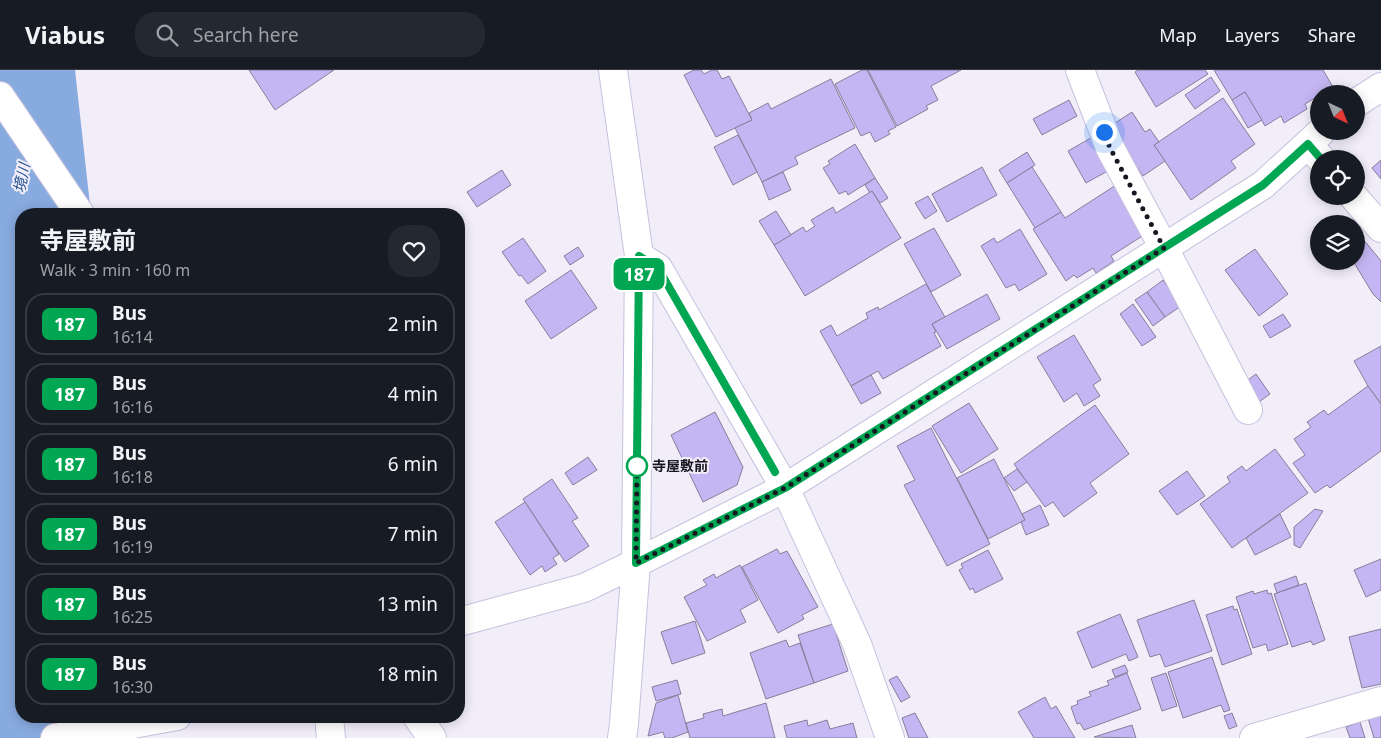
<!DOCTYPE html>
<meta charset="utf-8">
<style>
:root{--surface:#171b24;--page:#242831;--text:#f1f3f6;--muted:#9ea1a6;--line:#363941}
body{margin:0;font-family:"Noto Sans","Noto Sans JP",sans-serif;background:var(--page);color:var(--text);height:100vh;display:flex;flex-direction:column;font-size:19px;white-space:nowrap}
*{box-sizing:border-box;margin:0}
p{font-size:16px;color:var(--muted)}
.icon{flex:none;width:28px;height:28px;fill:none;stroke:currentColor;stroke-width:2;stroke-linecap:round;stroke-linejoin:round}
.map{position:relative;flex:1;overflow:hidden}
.side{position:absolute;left:15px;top:138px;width:450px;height:515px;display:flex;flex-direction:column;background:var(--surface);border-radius:20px;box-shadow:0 2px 12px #0003}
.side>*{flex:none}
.badge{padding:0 10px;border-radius:8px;font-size:18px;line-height:32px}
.needle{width:32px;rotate:137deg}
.controls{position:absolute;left:1310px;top:15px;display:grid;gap:10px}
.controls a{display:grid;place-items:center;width:55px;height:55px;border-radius:50%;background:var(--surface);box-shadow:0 2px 12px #0003;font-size:25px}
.you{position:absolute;width:25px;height:25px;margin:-12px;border:4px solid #fff;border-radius:50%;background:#1a73e8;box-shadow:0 0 0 8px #1a73e833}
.map>.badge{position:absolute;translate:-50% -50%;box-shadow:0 0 0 2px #fff}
.round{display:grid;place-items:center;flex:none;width:52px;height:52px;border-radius:20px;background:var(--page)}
.head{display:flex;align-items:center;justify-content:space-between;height:85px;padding:0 25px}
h1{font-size:24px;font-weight:700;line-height:38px}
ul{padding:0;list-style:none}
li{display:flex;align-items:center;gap:15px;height:62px;margin:0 10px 8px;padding:0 15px;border:2px solid var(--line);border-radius:20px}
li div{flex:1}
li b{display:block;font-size:19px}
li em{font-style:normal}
li .badge{min-width:55px;font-weight:700;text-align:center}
header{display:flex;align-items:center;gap:30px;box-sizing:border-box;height:70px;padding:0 25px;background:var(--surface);border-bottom:1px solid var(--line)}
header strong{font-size:24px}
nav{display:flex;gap:28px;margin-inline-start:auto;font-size:18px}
.search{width:350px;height:45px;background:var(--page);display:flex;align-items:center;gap:12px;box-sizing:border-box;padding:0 18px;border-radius:20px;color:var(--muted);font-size:19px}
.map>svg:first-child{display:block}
.water{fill:#88abdf}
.building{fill:#c4b6f3;stroke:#857f9a}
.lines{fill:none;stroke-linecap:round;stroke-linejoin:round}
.minor-casing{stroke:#c7c1de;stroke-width:30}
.tertiary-casing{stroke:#c7c1de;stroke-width:30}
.secondary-casing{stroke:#c7c1de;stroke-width:30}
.minor{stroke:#fff;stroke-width:28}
.tertiary{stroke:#fff;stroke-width:28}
.secondary{stroke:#fff;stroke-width:28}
.line-casing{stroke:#fff;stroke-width:11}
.line{stroke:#00a651;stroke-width:8}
.walk{stroke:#181620;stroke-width:5;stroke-dasharray:0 9}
.stop-dot{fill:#fff;stroke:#00a651;stroke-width:2.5}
.labels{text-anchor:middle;stroke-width:4;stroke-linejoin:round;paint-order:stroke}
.stop-label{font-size:14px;font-weight:bold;fill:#181620;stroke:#f1eefa;text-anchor:start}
.water-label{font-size:15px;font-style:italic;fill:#25508f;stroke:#f1eefa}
</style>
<header>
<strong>Viabus</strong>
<div class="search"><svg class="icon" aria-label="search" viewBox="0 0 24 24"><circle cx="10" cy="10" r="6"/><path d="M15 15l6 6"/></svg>Search here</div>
<nav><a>Map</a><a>Layers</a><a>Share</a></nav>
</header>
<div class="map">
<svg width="1381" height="668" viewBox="0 0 1381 668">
<rect width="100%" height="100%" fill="#f1eefa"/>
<polygon class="water" points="0,0 75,0 91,144 21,144 21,646 86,646 85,668 0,668"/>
<g class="building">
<polygon points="249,0 334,0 275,40"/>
<polygon points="694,0 701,0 704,4 712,0 717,0 722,9 729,6 752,50 716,67 684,5"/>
<polygon points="862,0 867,0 896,57 888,61 890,64 875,72 870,62 861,66 835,14"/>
<polygon points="868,0 961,0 931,16 938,30 926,36 928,39 897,56"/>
<polygon points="1138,0 1205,0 1208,4 1156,37 1135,2"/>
<polygon points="1214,0 1323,0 1333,17 1305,34 1307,39 1284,53 1281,46 1265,56 1245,22 1232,30"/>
<polygon points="1211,7 1220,21 1195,39 1185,25"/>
<polygon points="831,9 855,58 795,87 798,94 762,112 735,58 752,50 749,43 768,33 771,39"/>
<polygon points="1245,22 1262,50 1248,58 1232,30"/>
<polygon points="1223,28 1255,74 1231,91 1236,98 1191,130 1154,75"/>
<polygon points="1069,30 1077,46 1042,65 1033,49"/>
<polygon points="1132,42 1145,62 1150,59 1159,72 1154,75 1165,91 1143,106 1109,57"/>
<polygon points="738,65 757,102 733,115 714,77"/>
<polygon points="1096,65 1115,97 1086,113 1068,81"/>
<polygon points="855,74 875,108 848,125 846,121 839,124 823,98 830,94 828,91"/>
<polygon points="1027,82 1035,95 1007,113 999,100"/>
<polygon points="1381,90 1381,109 1372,98"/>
<polygon points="982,97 997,125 947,152 932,124"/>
<polygon points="1032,97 1061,142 1035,158 1007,113"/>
<polygon points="502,100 511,115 477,137 467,122"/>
<polygon points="783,102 791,120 769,130 762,112"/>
<polygon points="875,108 888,128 880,133 872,121 870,123 865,115"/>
<polygon points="1116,115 1147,163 1111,186 1114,191 1096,203 1093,198 1077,208 1074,205 1066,211 1033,159 1061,142 1065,148"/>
<polygon points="872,121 901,168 805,226 774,175 803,157 806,162 815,156 811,150 833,137 836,143"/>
<polygon points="928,126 937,141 925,149 915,133"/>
<polygon points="776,141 791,165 774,175 759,151"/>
<polygon points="934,158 961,205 931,222 904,174"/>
<polygon points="1020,159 1047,204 1019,221 1015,214 1006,218 981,176 994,168 997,173"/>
<polygon points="523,168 546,201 528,214 521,205 519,206 502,182"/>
<polygon points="1363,169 1381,191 1381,232 1373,224 1353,191 1356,191 1356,174"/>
<polygon points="578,177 584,186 570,195 564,186"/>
<polygon points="1255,179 1288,224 1259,246 1225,200"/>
<polygon points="571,200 597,238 551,269 525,231"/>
<polygon points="1163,210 1181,236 1165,247 1147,222"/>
<polygon points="926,214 945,247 932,254 936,262 934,263 941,276 883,309 878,301 851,316 820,261 831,255 837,266 868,248 866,243 878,237 879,240"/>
<polygon points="1147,222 1165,247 1153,256 1135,230"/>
<polygon points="987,224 1000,249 947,279 932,254"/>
<polygon points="1133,234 1156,267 1142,276 1120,244"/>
<polygon points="1283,244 1291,256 1270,268 1263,256"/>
<polygon points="1074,265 1101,310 1093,315 1100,326 1084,336 1077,323 1064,332 1037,287"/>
<polygon points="1381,276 1381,334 1368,316 1354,291"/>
<polygon points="1256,304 1270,324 1259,332 1245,312"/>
<polygon points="871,305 881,323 861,334 851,316"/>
<polygon points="1368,316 1381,334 1381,381 1330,418 1327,415 1315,423 1293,393 1305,385 1294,369 1311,357 1307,352 1324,340 1328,345"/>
<polygon points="969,333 998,379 961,403 932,356"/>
<polygon points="1095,335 1129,384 1090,413 1097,423 1064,447 1053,432 1045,437 1014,394"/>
<polygon points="715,342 743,397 737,415 703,432 671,365"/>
<polygon points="931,358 990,474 947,496 904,415 915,410 897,376"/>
<polygon points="1275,379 1308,423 1232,478 1200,434 1230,412 1227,407 1242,396 1246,401"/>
<polygon points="588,387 597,400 573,415 565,403"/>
<polygon points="994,389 1025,450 988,469 957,408"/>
<polygon points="1017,399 1027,412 1014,421 1004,408"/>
<polygon points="1187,401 1205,426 1177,445 1159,421"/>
<polygon points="552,409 578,448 572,451 589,476 565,492 523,429"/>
<polygon points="525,432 559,484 553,488 557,494 545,502 542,496 530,505 495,452"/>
<polygon points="1040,435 1049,455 1026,465 1021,452 1025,450 1022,444"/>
<polygon points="1315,439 1323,441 1300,478 1294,475 1294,457"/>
<polygon points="1280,444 1291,467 1255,485 1246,468"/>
<polygon points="777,479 780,484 787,481 818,537 802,545 804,549 778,563 742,497"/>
<polygon points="988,480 1003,509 975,523 973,518 970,520 959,500 963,498 961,494"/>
<polygon points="1381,489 1381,520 1366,527 1354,500"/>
<polygon points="740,495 758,530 740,540 746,552 707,571 684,527 707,515 703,510 714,504 716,508"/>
<polygon points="1296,506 1299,515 1277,523 1274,514"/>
<polygon points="1306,513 1325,570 1313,575 1311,571 1292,577 1274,524"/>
<polygon points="1267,520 1268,524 1271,523 1288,574 1268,581 1266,574 1253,578 1236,527 1253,521 1254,524"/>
<polygon points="1194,530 1212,581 1165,597 1160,584 1150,587 1137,550"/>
<polygon points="1233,536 1234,540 1237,539 1252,584 1222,595 1206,545"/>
<polygon points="1120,544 1138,587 1129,591 1126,584 1092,598 1077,562"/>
<polygon points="695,551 705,583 672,594 661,562"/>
<polygon points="833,554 848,601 814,613 798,565"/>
<polygon points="1381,559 1381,614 1362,618 1349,567"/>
<polygon points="786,570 789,577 800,573 814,613 766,629 750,583"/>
<polygon points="1212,587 1230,640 1224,642 1221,635 1183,648 1168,602"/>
<polygon points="1125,595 1128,602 1115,607 1112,600"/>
<polygon points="1127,603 1141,639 1084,660 1080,653 1077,654 1071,637 1078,634 1077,631 1091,626 1089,622 1109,615 1107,611"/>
<polygon points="1166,603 1177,636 1162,641 1151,608"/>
<polygon points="897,606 910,627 901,632 889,610"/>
<polygon points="677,610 681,624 656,631 652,617"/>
<polygon points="678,625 688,662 672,668 665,668 663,662 648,666 656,633"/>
<polygon points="1045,627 1051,639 1056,636 1075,668 1034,668 1018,642"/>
<polygon points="766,633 775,668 690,668 686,653 704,648 703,644 722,639 723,646"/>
<polygon points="915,643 928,668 909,668 902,648"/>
<polygon points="1232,643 1237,656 1229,659 1224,646"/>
<polygon points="1381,644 1381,668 1374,668 1368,648"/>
<polygon points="807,650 808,656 827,650 830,659 853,653 857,668 787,668 784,656"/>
<polygon points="1360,652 1365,668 1350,668 1346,657"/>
<polygon points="1132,655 1136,668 1094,667"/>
</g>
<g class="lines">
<defs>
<g id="minor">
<polyline points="613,0 639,186 636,493 624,654 622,668"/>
<polyline points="1080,0 1110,78 1164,178 1248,340"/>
<polyline points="1356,33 1381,17"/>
<polyline points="1308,74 1322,61"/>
<polyline points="639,186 658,198 785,418 857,574 890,668"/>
<polyline points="459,552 584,518 636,493"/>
<polyline points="329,646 331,668"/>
<polyline points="55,668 177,646"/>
<polyline points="1254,668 1381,631"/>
</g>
<g id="tertiary">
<polyline points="1353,126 1381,158"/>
<polyline points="636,493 785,418 1263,115 1308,74 1321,89"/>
</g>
<g id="secondary">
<polyline points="0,26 80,144"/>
<polyline points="417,646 432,668"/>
</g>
</defs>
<use href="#minor" class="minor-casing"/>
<use href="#tertiary" class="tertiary-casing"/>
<use href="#secondary" class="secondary-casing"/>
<use href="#minor" class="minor"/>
<use href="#tertiary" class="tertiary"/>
<use href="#secondary" class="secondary"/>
</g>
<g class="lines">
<defs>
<polyline id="line" points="775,402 658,198 639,186 636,493 785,418 1263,115 1308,74 1321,89"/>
</defs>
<use href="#line" class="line-casing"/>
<use href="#line" class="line"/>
<polyline class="walk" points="637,396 637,392 636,493 785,418 1164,178 1110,78 1104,62"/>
</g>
<circle class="stop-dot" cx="637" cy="396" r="10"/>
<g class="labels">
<g class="stop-label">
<text x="652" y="401">寺屋敷前</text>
</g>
<g class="water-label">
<text transform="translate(22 108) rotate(-79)" y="5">境川</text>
</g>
</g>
</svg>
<div class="controls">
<a><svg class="needle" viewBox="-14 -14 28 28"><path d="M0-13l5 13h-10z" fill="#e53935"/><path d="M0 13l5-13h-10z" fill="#9ea1a6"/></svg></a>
<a><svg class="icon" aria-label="locate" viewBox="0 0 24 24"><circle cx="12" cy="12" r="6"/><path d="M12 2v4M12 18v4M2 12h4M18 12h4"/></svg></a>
<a><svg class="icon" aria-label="layers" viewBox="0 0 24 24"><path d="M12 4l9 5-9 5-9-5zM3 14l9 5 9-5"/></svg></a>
</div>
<div class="you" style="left:1104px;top:62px"></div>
<b class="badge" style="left:639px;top:204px;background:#00a651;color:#fff">187</b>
<section class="side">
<div class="head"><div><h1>寺屋敷前</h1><p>Walk · 3 min · 160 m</p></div><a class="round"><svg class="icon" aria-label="heart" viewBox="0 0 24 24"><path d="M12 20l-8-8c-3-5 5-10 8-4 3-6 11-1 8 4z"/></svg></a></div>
<ul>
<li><span class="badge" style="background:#00a651;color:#fff">187</span><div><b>Bus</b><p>16:14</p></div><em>2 min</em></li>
<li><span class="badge" style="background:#00a651;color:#fff">187</span><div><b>Bus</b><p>16:16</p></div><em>4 min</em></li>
<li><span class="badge" style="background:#00a651;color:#fff">187</span><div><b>Bus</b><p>16:18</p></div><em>6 min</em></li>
<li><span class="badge" style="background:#00a651;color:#fff">187</span><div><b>Bus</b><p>16:19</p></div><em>7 min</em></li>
<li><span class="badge" style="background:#00a651;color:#fff">187</span><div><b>Bus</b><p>16:25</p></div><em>13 min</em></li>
<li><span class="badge" style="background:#00a651;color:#fff">187</span><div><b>Bus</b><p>16:30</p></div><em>18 min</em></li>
</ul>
</section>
</div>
